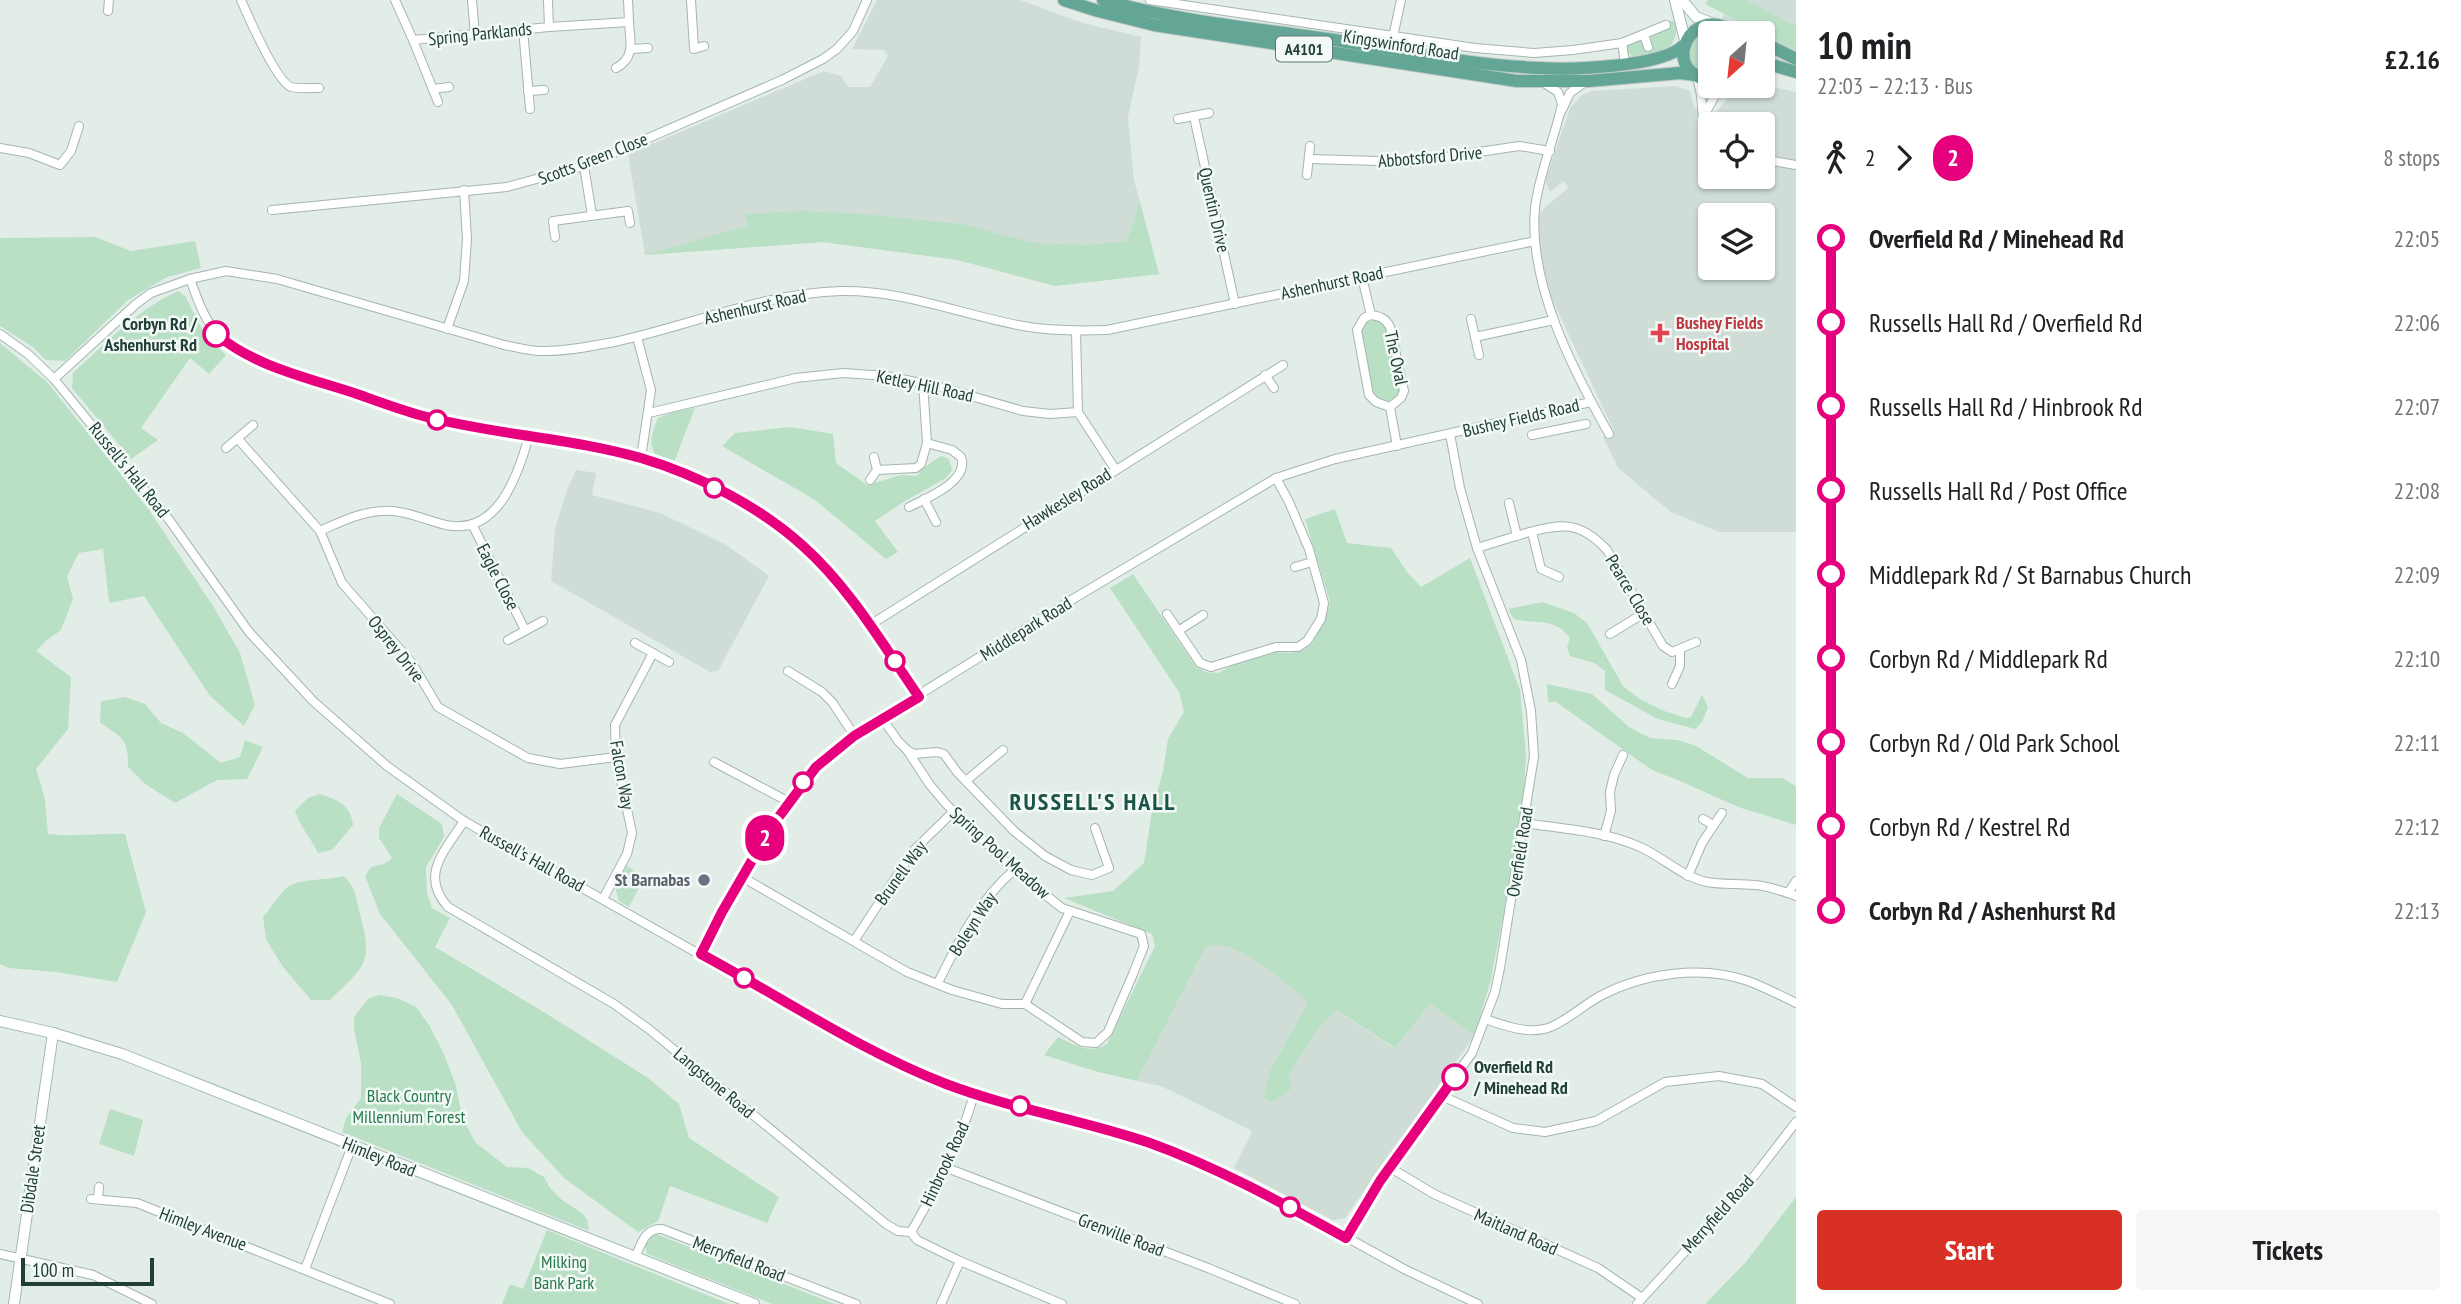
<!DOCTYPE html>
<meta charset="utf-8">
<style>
:root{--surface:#fff;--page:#f6f6f6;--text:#202124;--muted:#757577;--accent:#d93025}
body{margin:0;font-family:"PT Sans Narrow",sans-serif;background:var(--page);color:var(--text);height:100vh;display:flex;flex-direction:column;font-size:26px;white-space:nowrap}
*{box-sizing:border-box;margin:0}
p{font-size:23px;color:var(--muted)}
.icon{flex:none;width:38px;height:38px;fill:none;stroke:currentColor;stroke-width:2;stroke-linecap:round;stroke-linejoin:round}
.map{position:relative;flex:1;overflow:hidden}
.panel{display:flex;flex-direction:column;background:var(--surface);width:665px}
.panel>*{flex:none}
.badge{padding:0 14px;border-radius:23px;font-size:24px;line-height:46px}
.needle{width:46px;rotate:207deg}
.buttons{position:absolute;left:1698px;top:21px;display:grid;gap:14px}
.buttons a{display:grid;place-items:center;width:77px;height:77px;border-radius:7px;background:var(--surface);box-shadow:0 2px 5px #0004;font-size:35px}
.scale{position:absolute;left:21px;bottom:18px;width:133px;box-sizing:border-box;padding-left:7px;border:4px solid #203f38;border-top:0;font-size:19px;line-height:24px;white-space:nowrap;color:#203f38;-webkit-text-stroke:5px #f3f9f6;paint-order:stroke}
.map>.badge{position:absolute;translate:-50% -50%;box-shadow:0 0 0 4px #fff}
.legs{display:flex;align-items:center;gap:10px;height:77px;padding:0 21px;font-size:23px}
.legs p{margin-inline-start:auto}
.headline{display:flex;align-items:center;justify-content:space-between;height:119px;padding:0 21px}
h1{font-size:38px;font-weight:800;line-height:52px}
.primary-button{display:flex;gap:14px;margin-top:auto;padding:14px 21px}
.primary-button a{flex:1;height:80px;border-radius:7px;background:var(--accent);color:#fff;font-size:28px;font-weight:800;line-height:80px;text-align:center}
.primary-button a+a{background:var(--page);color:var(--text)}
ul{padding:0 21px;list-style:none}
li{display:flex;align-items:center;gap:24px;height:84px;font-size:26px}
li i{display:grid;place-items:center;width:10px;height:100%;margin:0 9px;background:currentColor}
li i::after{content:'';width:18px;height:18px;margin:-9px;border:5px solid;border-radius:50%;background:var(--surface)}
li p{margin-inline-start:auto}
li:first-child i{background:linear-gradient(#0000 50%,currentColor 0)}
li:last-child i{background:linear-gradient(currentColor 50%,#0000 0)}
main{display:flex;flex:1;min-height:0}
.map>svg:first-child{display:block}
.built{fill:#d0ddd7;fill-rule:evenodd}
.green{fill:#b9e0c5}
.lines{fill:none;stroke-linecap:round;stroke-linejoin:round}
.street-casing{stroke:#a4b5b0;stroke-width:10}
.secondary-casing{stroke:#9fbab1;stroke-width:12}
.primary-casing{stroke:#c1c9c7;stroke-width:14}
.street{stroke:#fff;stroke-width:8}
.secondary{stroke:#fff;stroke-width:10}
.primary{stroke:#63a696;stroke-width:12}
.line-1-casing{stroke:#fff;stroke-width:16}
.line-1{stroke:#e6007e;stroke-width:10}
.health-dot{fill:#e0444e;stroke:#f3f9f6;stroke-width:2.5}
.stop-1-dot{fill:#fff;stroke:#e6007e;stroke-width:3.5}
.worship-dot{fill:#6b7280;stroke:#f3f9f6;stroke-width:2.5}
.labels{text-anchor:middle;stroke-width:5;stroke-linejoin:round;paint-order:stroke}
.shield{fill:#f3f9f6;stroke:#5f7771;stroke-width:2}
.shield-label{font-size:16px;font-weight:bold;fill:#203f38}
.street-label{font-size:18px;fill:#203f38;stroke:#f3f9f6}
.health-label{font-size:18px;font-weight:bold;fill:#be3a42;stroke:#f3f9f6;text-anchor:start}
.stop-label{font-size:18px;font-weight:bold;fill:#203f38;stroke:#f3f9f6;text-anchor:end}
.worship-label{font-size:18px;font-weight:bold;fill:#5b616d;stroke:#f3f9f6;text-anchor:end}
.park-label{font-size:18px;fill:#28794a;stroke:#f3f9f6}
.district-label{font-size:24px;font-weight:bold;letter-spacing:2px;fill:#1b5347;stroke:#f3f9f6}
</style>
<main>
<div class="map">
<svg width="1796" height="1304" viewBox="0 0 1796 1304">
<rect width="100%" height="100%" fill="#e2ede8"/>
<g class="built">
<polygon points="877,0 1020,0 1083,23 1141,37 1139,67 1128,117 1134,180 1159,274 1055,286 958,260 823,242 645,255 628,154 824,71 841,76 848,87 870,87 888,56 884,50 852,49"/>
<polygon points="1731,0 1796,0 1796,72 1762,62 1762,33 1733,33 1719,24"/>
<path d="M1676,86L1690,91L1694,107L1715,113L1731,95L1774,87L1796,92V532H1719L1671,512L1618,468L1603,437L1614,431L1551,297L1539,247L1537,217L1544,208L1568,188L1564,181L1550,192L1545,181L1570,108L1582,95L1592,91ZM1710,124H1762V177H1710ZM1710,215H1762V268H1710Z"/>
<polygon points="576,470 596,473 592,495 660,513 725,544 769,576 718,671 710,672 551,581 555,528 567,490"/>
<polygon points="1215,930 1394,1048 1430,1004 1475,1035 1345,1218 1333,1220 1234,1168 1252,1131 1161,1086 1137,1081"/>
</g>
<g class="green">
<polygon points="1708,0 1746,0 1796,26 1796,51 1705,4"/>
<path d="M1669,21H1677C1677,54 1660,53 1633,57L1627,51L1628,44L1639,40L1652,47L1650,40L1652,35L1670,27Z"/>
<polygon points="1710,31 1719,33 1710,33 1710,75 1698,72 1689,61 1691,40 1703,32"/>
<polygon points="1140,202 1159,274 1055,286 958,260 823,242 645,255 749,225 744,214 801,211 863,214 962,224 1034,243 1088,245 1127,241"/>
<polygon points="95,237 131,251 195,241 201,268 167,277 128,300 65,361 46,360 33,347 0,326 0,238"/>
<path d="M178,291L185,296L207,338L226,355L209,374L190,358L141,428L158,440L131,459L72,388L73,373C106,343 137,310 178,291Z"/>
<polygon points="1375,320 1384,324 1387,328 1400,390 1397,397 1389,401 1375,397 1372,392 1360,330 1366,322"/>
<path d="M0,343L47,382L149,510L213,606L240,653L255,705L244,726L210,696L144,596L109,603L103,549L79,553L67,576L73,599L61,630L47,640L36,651L71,677L68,729L36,769L45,799L48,834C74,837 99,833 125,834L146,912L117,982L56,972L9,968L0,964Z"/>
<path d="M695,408L674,462L655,454C648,440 653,432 658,418L674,412Z"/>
<polygon points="791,427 833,434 836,463 867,485 901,475 917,476 923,468 941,456 949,459 952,470 946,478 905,501 875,521 898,552 886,559 815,500 722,446 735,433"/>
<path d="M1335,509L1347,543L1391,548L1407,572L1421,587L1470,558L1520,690L1526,754L1523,811L1491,979L1475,1035L1430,1004L1395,1048L1337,1010L1319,1027L1289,1074L1292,1088L1271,1102L1264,1097L1270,1071L1308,1003C1291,985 1246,950 1222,945C1217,944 1211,946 1206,947L1137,1081L1098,1072L1044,1055L1058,1037C1075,1045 1089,1055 1107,1044L1155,946L1152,934L1064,898L1113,891L1144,863L1152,811L1163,771L1168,739L1184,712L1179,692L1110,588L1133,574L1196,667L1205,672L1218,673L1233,665L1272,652L1291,653L1304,650L1312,644L1325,620L1330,602L1305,519Z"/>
<path d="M1542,602L1574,613L1587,623L1623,686L1638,698L1664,711L1686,718L1691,717L1702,695L1708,707L1702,722L1695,729L1658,719L1605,690V671L1594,663L1570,656L1567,647L1570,638C1554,617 1538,625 1514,619L1508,609Z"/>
<polygon points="1547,684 1592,694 1629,727 1650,738 1678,740 1696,746 1748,778 1782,778 1796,786 1796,825 1738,807 1680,781 1652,770 1556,702 1548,702"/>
<path d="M125,697L145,704L161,723L183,733L221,763L240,757L245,740L263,747L247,779L217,780L175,803L145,784L128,767C129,740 122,737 100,723L101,701Z"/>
<path d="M319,794C337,799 351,805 353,825L332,850L318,853C311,838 300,827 295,811L308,798Z"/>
<polygon points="397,794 442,824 444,837 426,867 427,893 432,908 450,918 435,947 547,1014 648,1078 679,1104 689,1138 779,1197 767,1223 670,1186 658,1221 638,1232 564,1178 522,1132 452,1005 380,914 365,876 371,867 384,864 392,858 379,838 379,828"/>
<polygon points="627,866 644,877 629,907 619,901 615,887"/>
<path d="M344,876C356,889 355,894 359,910C373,963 368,963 330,1000H311L283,967L266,939L263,917C271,908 279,894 289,886C299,879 329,880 344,876Z"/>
<polygon points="379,995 397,998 416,1007 429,1025 444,1054 456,1086 462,1117 475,1142 507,1167 528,1168 544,1177 550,1188 562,1200 582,1213 587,1219 589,1231 342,1132 346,1118 361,1098 361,1063 354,1029 354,1017 368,999"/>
<polygon points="110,1109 143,1120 134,1156 99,1144"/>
<polygon points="1796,1197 1796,1304 1705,1304 1745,1263"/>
<polygon points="547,1230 729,1304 502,1304 510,1284 523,1289"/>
<polygon points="656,1234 835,1304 772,1304 647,1254 645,1246 650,1237"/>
</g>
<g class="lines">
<defs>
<g id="street">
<path d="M241,0C248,16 276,81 291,87C299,89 310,88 319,88"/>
<polyline points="395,0 413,40 549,27 629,22 628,0"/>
<polyline points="472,0 475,35"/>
<polyline points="548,0 549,27"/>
<polyline points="691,0 694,49 704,46"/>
<polyline points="1150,0 1475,48 1534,53 1573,50 1622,43 1666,25"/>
<polyline points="108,11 109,0"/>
<polyline points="523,29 530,109"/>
<polyline points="1644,35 1648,47"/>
<polyline points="1393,37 1401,0"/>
<polyline points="413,40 438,102"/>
<polyline points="1622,43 1625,63"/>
<polyline points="631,49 648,48"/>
<path d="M616,68C636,57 630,41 629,22"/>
<path d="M1695,75C1706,96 1698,121 1710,141"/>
<path d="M1544,83L1558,92L1562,104C1555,138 1539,173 1535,208C1528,284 1573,370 1609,434"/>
<polyline points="433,89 449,87"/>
<polyline points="528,91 544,90"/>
<polyline points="1562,110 1570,93 1584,83"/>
<polyline points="1704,116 1720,86"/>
<polyline points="1194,117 1235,304"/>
<polyline points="1178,119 1209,113"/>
<polyline points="0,148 29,153 60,165 71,151 79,126"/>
<polyline points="1310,159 1413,162 1519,146 1550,151"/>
<polyline points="1762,159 1796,165"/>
<polyline points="584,166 592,215"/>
<polyline points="1307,175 1310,146"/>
<polyline points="272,210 507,187 584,166 782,80 823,59 837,49 853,31 867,0"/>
<polyline points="555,237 553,221 628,211 630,223"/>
<polyline points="1362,277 1371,315 1364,318 1357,330 1369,395 1376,402 1390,407 1397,446"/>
<path d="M190,279C205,320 209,332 248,357L428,418L641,458L725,493L761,514L802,544L833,575L919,697"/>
<path d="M1371,315C1379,316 1386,318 1390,327L1404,391L1401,398L1390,407"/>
<polyline points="1471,319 1479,355"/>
<polyline points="447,329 464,281 467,239 464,190"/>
<polyline points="1076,331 1078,412 1115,469"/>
<polyline points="0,334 28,354 54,379 170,521 249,632 313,701 387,766 464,821 865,1048 974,1094 1150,1143 1213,1169 1262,1191 1406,1270 1478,1304"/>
<polyline points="637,337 651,390 641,458"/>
<polyline points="1475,337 1554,320"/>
<polyline points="1265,375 1274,388"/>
<path d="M54,379L136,304L151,293L190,279L226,271L277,279L504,345C516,347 529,351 541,351C565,352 591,346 614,342C690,326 763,293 841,291C904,290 962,315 1023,326C1051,331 1079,331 1107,330L1535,241"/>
<polyline points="649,413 796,378 843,373 887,376 940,387 1023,411 1050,414 1078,412"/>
<polyline points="1532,435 1586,424"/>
<polyline points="238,439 320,531 342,583 412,663 438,707 528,758 560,764 616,757"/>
<polyline points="226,448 253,425"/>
<polyline points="877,470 916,468 921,464 927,443"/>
<polyline points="870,480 877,470 874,457"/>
<polyline points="924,499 936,522"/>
<polyline points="1509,503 1517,536"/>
<path d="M909,507C927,498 970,481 961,457L952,450L927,443L923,383"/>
<polyline points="472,524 525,630"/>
<path d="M320,531C340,522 360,512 382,511C403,509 425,520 446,525C498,536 518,475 529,436"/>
<polyline points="1532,532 1541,569 1559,577"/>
<path d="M1477,548C1493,543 1510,538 1526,533C1562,523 1580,521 1607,550L1663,646L1672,652L1696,642"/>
<polyline points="1295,567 1312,562"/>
<polyline points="1167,614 1200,663 1211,667 1276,647 1298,647 1307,641 1321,619 1324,603 1309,549 1289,502 1276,478"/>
<polyline points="870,625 1283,365"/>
<polyline points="1178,631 1203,615"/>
<polyline points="1610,634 1644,613"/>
<polyline points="508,640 543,621"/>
<polyline points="635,643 669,662"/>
<polyline points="788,671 822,692 832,702 854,735"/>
<polyline points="1672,684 1680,666 1680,650"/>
<polyline points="882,718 898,741 907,750 914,754 937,752 944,754 957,772 1014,831 1045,856 1071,870 1092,875 1109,868 1095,828"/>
<polyline points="714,762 789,802"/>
<polyline points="967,780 1003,750"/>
<polyline points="1703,819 1713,825"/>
<path d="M464,821C445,851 419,875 448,907L614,1004L650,1030L886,1224L898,1231L911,1232L917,1240L960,1261L1062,1304"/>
<path d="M1525,823C1563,829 1605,831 1640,847C1663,857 1682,877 1707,882C1722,885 1739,883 1755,885C1769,886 1782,891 1796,896"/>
<polyline points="1604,836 1611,811 1610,792 1614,775 1623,755"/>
<polyline points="1688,876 1702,843 1722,813"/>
<polyline points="742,877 907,972 952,990 1002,1004 1025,1004 1082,1042 1096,1043 1108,1032 1133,974 1144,946 1141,934 1062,908 1014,870 947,805 930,785 907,750"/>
<polyline points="1788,893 1796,881"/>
<polyline points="603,899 627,854 632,833 616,757 615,725 653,653"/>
<polyline points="854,941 914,850 954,811"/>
<polyline points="701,954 722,912 772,826 816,767 854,735 1078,596 1276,478 1335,459 1591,402"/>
<path d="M938,983C958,942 979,900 1014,870"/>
<polyline points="1025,1004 1070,911"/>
<path d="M1485,1019C1505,1026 1532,1036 1553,1026C1570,1018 1585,1004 1602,995C1645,973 1702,965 1748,981C1764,987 1780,995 1796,1003"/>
<polyline points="1442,1096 1513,1128 1545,1132 1596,1121 1665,1082 1719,1076 1762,1084 1796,1107"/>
<polyline points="1389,1167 1434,1194 1598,1268 1642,1298"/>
<polyline points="947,1168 1208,1268 1295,1304"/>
<polyline points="91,1199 137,1203 390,1304"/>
<polyline points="98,1199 99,1187"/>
<path d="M911,1232C938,1185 959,1148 974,1094"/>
<polyline points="1346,1238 1379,1181 1472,1053 1495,992 1500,968 1534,756 1531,711 1521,660 1477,548 1460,488 1450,434"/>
<polyline points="0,1254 93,1275 152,1304"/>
<path d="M635,1258C641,1244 645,1228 662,1229L856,1304"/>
<polyline points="305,1269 352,1146"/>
<polyline points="941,1304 960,1261"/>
<polyline points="1637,1304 1755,1175 1796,1122"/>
</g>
<g id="secondary">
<polyline points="1675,0 1685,40"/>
<polyline points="1682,0 1696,17 1711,23"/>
<polyline points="0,1021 53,1033 122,1054 754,1304"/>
<polyline points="14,1304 53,1033"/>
</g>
<g id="primary">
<polyline points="1064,0 1098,11 1154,25 1517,81 1589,81 1680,73 1695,75"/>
<path d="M1103,0C1176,21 1253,28 1328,39C1398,50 1468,65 1539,68C1571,70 1661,67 1683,46"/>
<polyline points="1762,42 1796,59"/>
<polyline points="1762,62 1796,72"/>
<path d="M1710,80C1657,72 1693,0 1733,33"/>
</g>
</defs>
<use href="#street" class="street-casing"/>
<use href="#secondary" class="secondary-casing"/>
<use href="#primary" class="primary-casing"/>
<use href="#street" class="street"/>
<use href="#secondary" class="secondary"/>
<use href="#primary" class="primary"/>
</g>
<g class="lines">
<defs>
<path id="line-1" d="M216,334C255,367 309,378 357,394C380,402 403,411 427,417C497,435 571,438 641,458C698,475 759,506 803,546C850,588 883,645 919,697L854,736L816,767L772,826L722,912L701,954C783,998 859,1050 946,1084C1012,1109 1083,1120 1150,1143C1219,1168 1282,1203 1346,1238L1380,1181L1455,1077"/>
</defs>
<use href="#line-1" class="line-1-casing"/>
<use href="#line-1" class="line-1"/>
</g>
<path class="health-dot" d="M1656.5 322.5h7v7h7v7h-7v7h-7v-7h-7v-7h7z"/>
<g class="stop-1-dot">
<circle cx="216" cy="334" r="12"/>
<circle cx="437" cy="420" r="9"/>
<circle cx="714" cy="488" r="9"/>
<circle cx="895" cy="661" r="9"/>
<circle cx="803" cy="782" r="9"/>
<circle cx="744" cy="978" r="9"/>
<circle cx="1455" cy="1077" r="12"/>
<circle cx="1020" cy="1106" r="9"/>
<circle cx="1290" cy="1207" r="9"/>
</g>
<circle class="worship-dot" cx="704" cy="880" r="7"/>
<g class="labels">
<rect class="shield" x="1276" y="36.5" width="56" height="25" rx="5"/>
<g class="shield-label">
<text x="1304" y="55">A4101</text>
</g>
<g class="street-label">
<text transform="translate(480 34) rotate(-6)" y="6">Spring Parklands</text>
<text transform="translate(1401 45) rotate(9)" y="6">Kingswinford Road</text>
<text transform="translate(1430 157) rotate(-5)" y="6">Abbotsford Drive</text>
<text transform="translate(593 159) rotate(-21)" y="6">Scotts Green Close</text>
<text transform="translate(1214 210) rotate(77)" y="6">Quentin Drive</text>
<text transform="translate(1332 283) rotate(-12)" y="6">Ashenhurst Road</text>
<text transform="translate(755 307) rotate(-13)" y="6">Ashenhurst Road</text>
<text transform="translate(1396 358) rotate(78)" y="6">The Oval</text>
<text transform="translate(925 386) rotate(12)" y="6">Ketley Hill Road</text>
<text transform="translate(1521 418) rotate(-13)" y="6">Bushey Fields Road</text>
<text transform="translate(129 470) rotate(51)" y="6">Russell's Hall Road</text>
<text transform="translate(1067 499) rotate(-32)" y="6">Hawkesley Road</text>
<text transform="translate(498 577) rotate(63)" y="6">Eagle Close</text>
<text transform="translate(1630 590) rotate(59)" y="6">Pearce Close</text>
<text transform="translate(1026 629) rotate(-32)" y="6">Middlepark Road</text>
<text transform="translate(396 649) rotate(52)" y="6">Osprey Drive</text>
<text transform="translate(622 775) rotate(80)" y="6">Falcon Way</text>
<text transform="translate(1520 852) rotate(-81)" y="6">Overfield Road</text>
<text transform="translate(1000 853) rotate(42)" y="6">Spring Pool Meadow</text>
<text transform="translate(532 859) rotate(29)" y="6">Russell's Hall Road</text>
<text transform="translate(901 873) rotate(-54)" y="6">Brunell Way</text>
<text transform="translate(973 924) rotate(-57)" y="6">Boleyn Way</text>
<text transform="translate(714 1083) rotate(40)" y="6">Langstone Road</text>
<text transform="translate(379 1157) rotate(22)" y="6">Himley Road</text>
<text transform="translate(945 1164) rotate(-65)" y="6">Hinbrook Road</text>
<text transform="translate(33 1169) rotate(-82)" y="6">Dibdale Street</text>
<text transform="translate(1718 1214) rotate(-48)" y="6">Merryfield Road</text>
<text transform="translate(203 1229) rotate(21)" y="6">Himley Avenue</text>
<text transform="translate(1516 1232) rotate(24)" y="6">Maitland Road</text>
<text transform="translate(1121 1235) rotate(21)" y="6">Grenville Road</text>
<text transform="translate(739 1259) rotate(21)" y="6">Merryfield Road</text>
</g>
<g class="health-label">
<text x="1676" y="329">Bushey Fields<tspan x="1676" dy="21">Hospital</tspan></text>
</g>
<g class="stop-label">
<text x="197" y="330">Corbyn Rd /<tspan x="197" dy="21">Ashenhurst Rd</tspan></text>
<text x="1474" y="1073" text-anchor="start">Overfield Rd<tspan x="1474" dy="21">/ Minehead Rd</tspan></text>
</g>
<g class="worship-label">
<text x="690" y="886">St Barnabas</text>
</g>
<g class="park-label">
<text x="409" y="1102">Black Country<tspan x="409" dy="21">Millennium Forest</tspan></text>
<text x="564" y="1268">Milking<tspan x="564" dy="21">Bank Park</tspan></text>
</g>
<g class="district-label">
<text x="1093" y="810">RUSSELL'S HALL</text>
</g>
</g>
</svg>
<div class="buttons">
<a><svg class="needle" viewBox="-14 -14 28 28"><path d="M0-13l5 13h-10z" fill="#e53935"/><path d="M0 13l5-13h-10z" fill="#757577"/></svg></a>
<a><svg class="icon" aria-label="locate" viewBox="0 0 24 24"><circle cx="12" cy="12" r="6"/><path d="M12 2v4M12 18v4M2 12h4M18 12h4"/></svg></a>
<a><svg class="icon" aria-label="layers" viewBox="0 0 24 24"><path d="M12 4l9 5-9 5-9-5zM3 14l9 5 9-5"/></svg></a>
</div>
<div class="scale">100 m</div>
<b class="badge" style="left:765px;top:838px;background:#e6007e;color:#fff">2</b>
</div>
<section class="panel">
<div class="headline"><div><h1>10 min</h1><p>22:03 – 22:13 · Bus</p></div><b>£2.16</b></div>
<div class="legs"><svg class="icon" aria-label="walk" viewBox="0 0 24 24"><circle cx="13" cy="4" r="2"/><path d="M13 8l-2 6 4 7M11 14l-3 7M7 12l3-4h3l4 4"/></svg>2<svg class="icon" aria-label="forward" viewBox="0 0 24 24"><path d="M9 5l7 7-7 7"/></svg><b class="badge" style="background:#e6007e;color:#fff">2</b><p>8 stops</p></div>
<ul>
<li><i style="color:#e6007e"></i><b>Overfield Rd / Minehead Rd</b><p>22:05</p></li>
<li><i style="color:#e6007e"></i><span>Russells Hall Rd / Overfield Rd</span><p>22:06</p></li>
<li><i style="color:#e6007e"></i><span>Russells Hall Rd / Hinbrook Rd</span><p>22:07</p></li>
<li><i style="color:#e6007e"></i><span>Russells Hall Rd / Post Office</span><p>22:08</p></li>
<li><i style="color:#e6007e"></i><span>Middlepark Rd / St Barnabus Church</span><p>22:09</p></li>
<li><i style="color:#e6007e"></i><span>Corbyn Rd / Middlepark Rd</span><p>22:10</p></li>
<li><i style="color:#e6007e"></i><span>Corbyn Rd / Old Park School</span><p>22:11</p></li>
<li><i style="color:#e6007e"></i><span>Corbyn Rd / Kestrel Rd</span><p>22:12</p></li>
<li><i style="color:#e6007e"></i><b>Corbyn Rd / Ashenhurst Rd</b><p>22:13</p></li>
</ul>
<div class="primary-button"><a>Start</a><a>Tickets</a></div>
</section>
</main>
